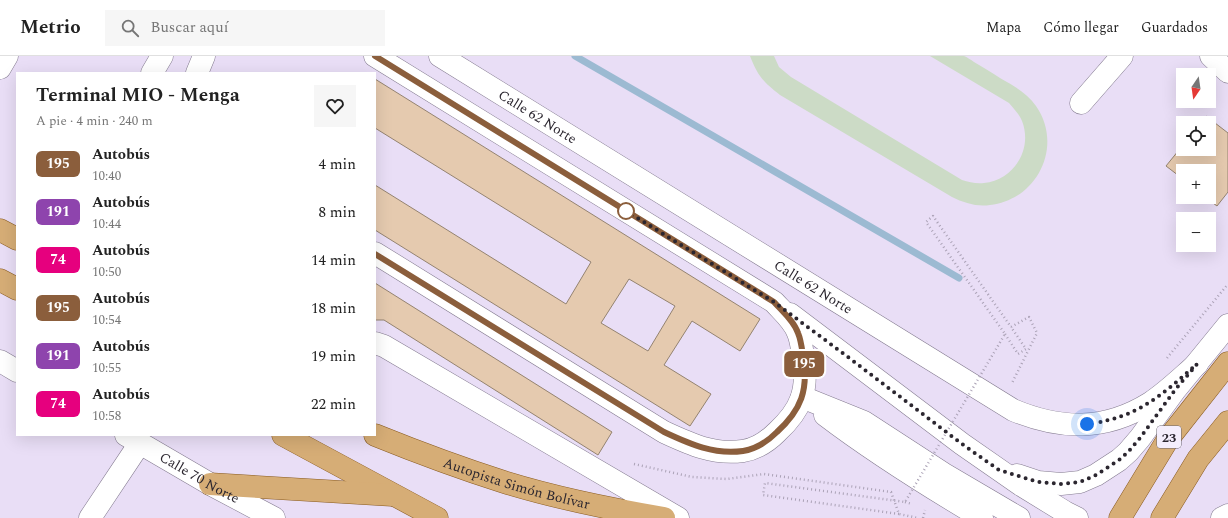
<!DOCTYPE html>
<html lang="es">
<meta charset="utf-8">
<style>
:root{--surface:#fff;--page:#f6f6f6;--text:#222;--muted:#767676;--line:#e0e0e0}
body{margin:0;font-family:Spectral,serif;background:var(--page);color:var(--text);height:100vh;display:flex;flex-direction:column;font-size:15px;white-space:nowrap}
*{box-sizing:border-box;margin:0}
p{font-size:13px;color:var(--muted)}
.icon{flex:none;width:22px;height:22px;fill:none;stroke:currentColor;stroke-width:2;stroke-linecap:round;stroke-linejoin:round}
.map{position:relative;flex:1;overflow:hidden}
.drawer{position:absolute;left:16px;top:16px;width:360px;height:364px;display:flex;flex-direction:column;background:var(--surface);border-radius:0px;box-shadow:0 4px 16px #0002}
.drawer>*{flex:none}
.badge{padding:0 8px;border-radius:6px;font-size:14px;line-height:26px}
.needle{width:26px;rotate:193deg}
.fabs{position:absolute;left:1176px;top:12px;display:grid;gap:8px}
.fabs a{display:grid;place-items:center;width:40px;height:40px;border-radius:0px;background:var(--surface);box-shadow:0 4px 16px #0002;font-size:20px}
.you{position:absolute;width:20px;height:20px;margin:-10px;border:3px solid #fff;border-radius:50%;background:#1a73e8;box-shadow:0 0 0 6px #1a73e833}
.map>.badge{position:absolute;translate:-50% -50%;box-shadow:0 0 0 2px #fff}
.round{display:grid;place-items:center;flex:none;width:42px;height:42px;border-radius:0px;background:var(--page)}
.head{display:flex;align-items:center;justify-content:space-between;height:68px;padding:0 20px}
h1{font-size:19px;font-weight:700;line-height:30px}
ul{padding:0;list-style:none}
li{display:flex;align-items:center;gap:12px;height:48px;padding:0 20px}
li div{flex:1}
li b{display:block;font-size:15px}
li em{font-style:normal}
li .badge{min-width:44px;font-weight:700;text-align:center}
header{display:flex;align-items:center;gap:24px;box-sizing:border-box;height:56px;padding:0 20px;background:var(--surface);border-bottom:1px solid var(--line)}
header strong{font-size:19px}
nav{display:flex;gap:22px;margin-inline-start:auto;font-size:14px}
.search{width:280px;height:36px;background:var(--page);display:flex;align-items:center;gap:10px;box-sizing:border-box;padding:0 14px;border-radius:0px;color:var(--muted);font-size:15px}
.map>svg:first-child{display:block}
.green{fill:#ccdbc6}
.lines{fill:none;stroke-linecap:round;stroke-linejoin:round}
.stream{stroke:#9cbad2;stroke-width:7}
.building{fill:#e5caaf;stroke:#948370;fill-rule:evenodd}
.minor-casing{stroke:#847b90;stroke-width:23}
.major-casing{stroke:#895b21;stroke-width:23}
.path{stroke:#aba2b6;stroke-width:2.5;stroke-dasharray:1 3;stroke-linecap:butt}
.minor{stroke:#fff;stroke-width:22}
.major{stroke:#d6ad76;stroke-width:22}
.path-bridge{stroke:#aba2b6;stroke-width:2.5;stroke-dasharray:1 3;stroke-linecap:butt}
.line-casing{stroke:#fff;stroke-width:9}
.line{stroke:#8b5e3c;stroke-width:6}
.walk{stroke:#2b262f;stroke-width:4;stroke-dasharray:0 7.2}
.stop-dot{fill:#fff;stroke:#8b5e3c;stroke-width:2}
.labels{text-anchor:middle;stroke-width:3.5;stroke-linejoin:round;paint-order:stroke}
.shield{fill:#f4eefc;stroke:#67626c;stroke-width:1}
.shield-label{font-size:13px;font-weight:bold;fill:#2b262f}
.street-label{font-size:14px;fill:#2b262f;stroke:#f4eefc}
</style>
<header>
<strong>Metrio</strong>
<div class="search"><svg class="icon" aria-label="search" viewBox="0 0 24 24"><circle cx="10" cy="10" r="6"/><path d="M15 15l6 6"/></svg>Buscar aquí</div>
<nav><a>Mapa</a><a>Cómo llegar</a><a>Guardados</a></nav>
</header>
<div class="map">
<svg width="1228" height="462" viewBox="0 0 1228 462">
<rect width="100%" height="100%" fill="#e9def6"/>
<path class="green" d="M750,0H774L779,11L791,21L962,124C969,126 976,128 984,127C1014,124 1033,93 1022,65C1019,58 1014,53 1009,47L930,0C938,0 957,0 964,0C967,1 971,4 974,6C983,11 992,17 1000,22C1014,30 1027,37 1036,50C1064,90 1037,144 990,149C977,151 964,147 952,141L780,39C763,26 758,20 750,0Z"/>
<g class="lines">
<polyline class="stream" points="575,0 959,222"/>
</g>
<g class="building">
<path d="M375,23L760,263L740,295L692,265L664,309L711,338L690,370L375,174V129L566,248L591,206L375,72ZM629,223L675,250L648,295L601,267Z"/>
<polygon points="1206,60 1228,77 1228,136 1217,150 1205,141 1209,141 1209,115 1183,115 1183,123 1166,110 1183,89 1183,93 1209,93 1209,67 1200,67"/>
<polygon points="375,227 612,376 598,399 384,264 375,264"/>
</g>
<g class="lines">
<defs>
<g id="minor">
<path id="s1" d="M440,0L1013,354C1061,374 1105,375 1150,347C1167,336 1182,321 1197,308"/>
<polyline points="1211,0 1228,16"/>
<polyline points="0,12 7,0"/>
<polyline points="152,17 162,0"/>
<polyline points="197,17 204,0"/>
<polyline points="1081,47 1122,0"/>
<path d="M375,197L664,376C690,388 713,399 743,395C756,393 767,386 777,376C801,354 809,334 803,300C802,293 801,284 798,277C794,265 782,255 774,246L375,0"/>
<polyline points="790,258 962,388 1021,429 1065,456 1077,462"/>
<polyline points="375,287 384,290 678,462"/>
<polyline points="0,305 17,315"/>
<polyline points="802,341 864,366 944,418 1019,462"/>
<path d="M825,359C875,397 928,430 982,462"/>
<path id="s2" d="M126,379L210,428L274,462"/>
<polyline points="1017,419 1038,426 1061,428 1080,426 1096,419 1119,404 1128,396 1140,382 1175,334 1228,269"/>
<polyline points="90,462 140,387"/>
<polyline points="1222,462 1228,459"/>
</g>
<g id="major">
<polyline points="0,174 17,183"/>
<polyline points="0,224 17,233"/>
<polyline points="283,379 437,462"/>
<path id="s3" d="M375,379C417,396 460,412 504,426C556,442 610,453 664,462"/>
<polyline points="210,428 392,439"/>
<polyline points="1120,462 1168,383 1228,307"/>
<polyline points="1162,462 1198,403 1228,366"/>
</g>
</defs>
<use href="#minor" class="minor-casing"/>
<use href="#major" class="major-casing"/>
<g class="path">
<polyline points="1005,278 1018,298 1026,293 1011,271 1029,261 1037,277 1012,327"/>
<polyline points="1167,302 1228,228"/>
<polyline points="634,408 692,421 727,423 764,418 891,436 899,458 918,462"/>
<polyline points="905,446 912,448"/>
<polyline points="923,462 925,454"/>
</g>
<use href="#minor" class="minor"/>
<use href="#major" class="major"/>
<polyline class="path-bridge" points="899,458 763,439 765,427 905,446 1005,278 926,166 933,160 1011,271"/>
</g>
<g class="lines">
<defs>
<path id="line" d="M375,198L664,376C690,388 713,399 743,395C756,393 767,386 777,376C801,354 809,334 803,300C802,293 801,284 798,277C794,265 782,255 774,246L375,0"/>
</defs>
<use href="#line" class="line-casing"/>
<use href="#line" class="line"/>
<path class="walk" d="M626,155L774,246L844,298L962,388L999,414L1038,426L1061,428L1080,426L1096,419L1119,404L1128,396L1140,382L1175,334L1197,308C1161,340 1137,362 1087,368"/>
</g>
<circle class="stop-dot" cx="626" cy="155" r="8"/>
<g class="labels">
<rect class="shield" x="1157" y="370" width="24" height="22" rx="3"/>
<g class="shield-label">
<text x="1169" y="386">23</text>
</g>
<g class="street-label">
<text dy="5" stroke="none"><textPath href="#s1" startOffset="115">Calle 62 Norte</textPath></text>
<text dy="5" stroke="none"><textPath href="#s1" startOffset="439">Calle 62 Norte</textPath></text>
<text dy="5" stroke="none"><textPath href="#s2" startOffset="85">Calle 70 Norte</textPath></text>
<text dy="5" stroke="none"><textPath href="#s3" startOffset="150">Autopista Simón Bolívar</textPath></text>
</g>
</g>
</svg>
<div class="fabs">
<a><svg class="needle" viewBox="-14 -14 28 28"><path d="M0-13l5 13h-10z" fill="#e53935"/><path d="M0 13l5-13h-10z" fill="#767676"/></svg></a>
<a><svg class="icon" aria-label="locate" viewBox="0 0 24 24"><circle cx="12" cy="12" r="6"/><path d="M12 2v4M12 18v4M2 12h4M18 12h4"/></svg></a>
<a>+</a>
<a>−</a>
</div>
<div class="you" style="left:1087px;top:368px"></div>
<b class="badge" style="left:804px;top:308px;background:#8b5e3c;color:#fff">195</b>
<section class="drawer">
<div class="head"><div><h1>Terminal MIO - Menga</h1><p>A pie · 4 min · 240 m</p></div><a class="round"><svg class="icon" aria-label="heart" viewBox="0 0 24 24"><path d="M12 20l-8-8c-3-5 5-10 8-4 3-6 11-1 8 4z"/></svg></a></div>
<ul>
<li><span class="badge" style="background:#8b5e3c;color:#fff">195</span><div><b>Autobús</b><p>10:40</p></div><em>4 min</em></li>
<li><span class="badge" style="background:#8e44ad;color:#fff">191</span><div><b>Autobús</b><p>10:44</p></div><em>8 min</em></li>
<li><span class="badge" style="background:#e6007e;color:#fff">74</span><div><b>Autobús</b><p>10:50</p></div><em>14 min</em></li>
<li><span class="badge" style="background:#8b5e3c;color:#fff">195</span><div><b>Autobús</b><p>10:54</p></div><em>18 min</em></li>
<li><span class="badge" style="background:#8e44ad;color:#fff">191</span><div><b>Autobús</b><p>10:55</p></div><em>19 min</em></li>
<li><span class="badge" style="background:#e6007e;color:#fff">74</span><div><b>Autobús</b><p>10:58</p></div><em>22 min</em></li>
</ul>
</section>
</div>
